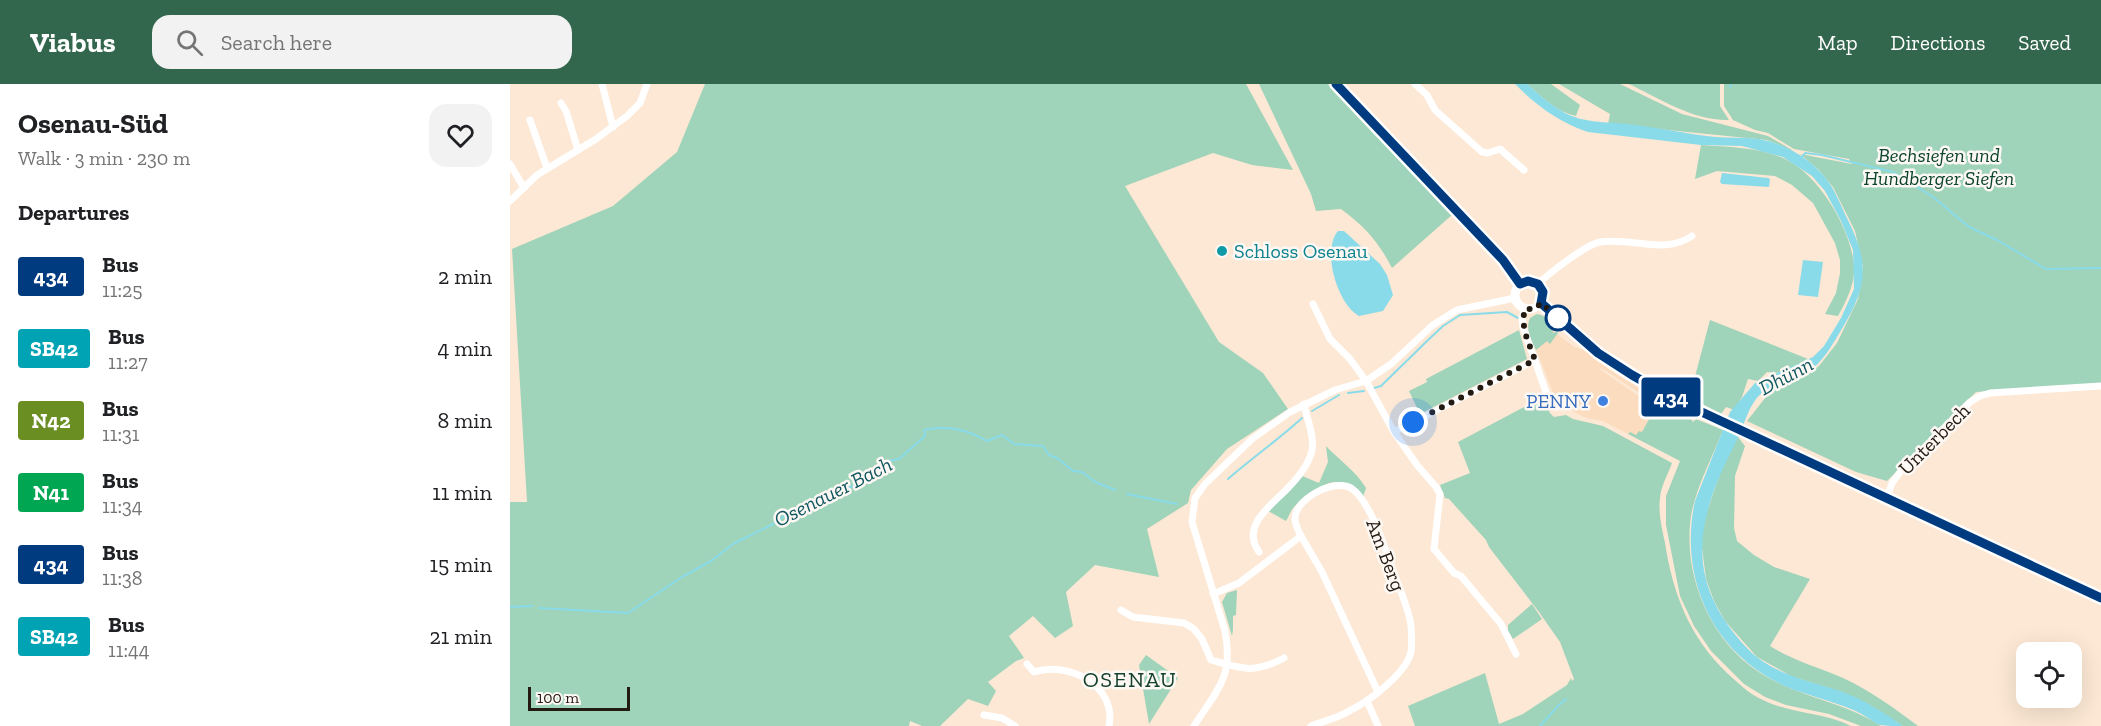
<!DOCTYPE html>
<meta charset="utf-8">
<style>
:root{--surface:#fff;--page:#f2f2f2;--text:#202124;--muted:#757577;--accent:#32674d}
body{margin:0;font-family:"Zilla Slab",serif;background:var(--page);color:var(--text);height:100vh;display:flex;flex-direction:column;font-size:22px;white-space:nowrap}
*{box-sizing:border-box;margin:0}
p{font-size:20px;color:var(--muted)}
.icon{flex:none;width:33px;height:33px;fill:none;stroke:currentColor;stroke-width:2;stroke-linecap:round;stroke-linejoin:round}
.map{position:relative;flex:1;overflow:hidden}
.sheet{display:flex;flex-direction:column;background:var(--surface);width:510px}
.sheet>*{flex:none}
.badge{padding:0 12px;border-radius:4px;font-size:21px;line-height:39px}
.tools{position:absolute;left:1506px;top:558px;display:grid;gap:12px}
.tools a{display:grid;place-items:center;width:66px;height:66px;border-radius:12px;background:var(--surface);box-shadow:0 6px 24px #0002;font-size:30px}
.scale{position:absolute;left:18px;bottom:15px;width:102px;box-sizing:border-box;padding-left:6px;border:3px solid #231a11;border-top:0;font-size:16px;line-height:21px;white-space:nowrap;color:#231a11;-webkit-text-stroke:4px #fdf8f3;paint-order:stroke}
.you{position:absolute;width:30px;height:30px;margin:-15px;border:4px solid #fff;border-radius:50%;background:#1a73e8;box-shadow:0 0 0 9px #1a73e833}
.map>.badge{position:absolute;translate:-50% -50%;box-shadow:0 0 0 3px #fff}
h2{padding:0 18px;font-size:22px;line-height:54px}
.round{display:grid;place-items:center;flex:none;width:63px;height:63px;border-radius:18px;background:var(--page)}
.headline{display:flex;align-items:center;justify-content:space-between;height:102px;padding:0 18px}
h1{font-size:28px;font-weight:700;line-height:45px}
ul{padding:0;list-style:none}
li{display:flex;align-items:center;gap:18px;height:72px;padding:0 18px}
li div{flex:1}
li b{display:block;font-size:22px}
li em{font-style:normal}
li .badge{min-width:66px;font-weight:700;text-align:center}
header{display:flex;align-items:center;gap:36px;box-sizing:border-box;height:84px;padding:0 30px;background:var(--accent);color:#fff}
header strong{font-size:28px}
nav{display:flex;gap:33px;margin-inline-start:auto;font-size:21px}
.search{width:420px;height:54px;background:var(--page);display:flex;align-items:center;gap:15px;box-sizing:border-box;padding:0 21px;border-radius:18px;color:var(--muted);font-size:22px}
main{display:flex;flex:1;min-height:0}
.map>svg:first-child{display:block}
.built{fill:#fbdcbe}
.green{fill:#9fd3ba}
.water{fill:#8adbe9}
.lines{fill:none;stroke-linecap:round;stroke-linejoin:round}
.stream{stroke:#8adbe9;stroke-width:2}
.street{stroke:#fff;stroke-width:7}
.secondary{stroke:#fff;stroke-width:9}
.line-casing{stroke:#fff;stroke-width:14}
.line{stroke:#003b80;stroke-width:9}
.walk{stroke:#231a11;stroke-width:6;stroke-dasharray:0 10.8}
.culture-dot{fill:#0f9aa8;stroke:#fdf8f3;stroke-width:2}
.stop-dot{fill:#fff;stroke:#003b80;stroke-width:3}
.shop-dot{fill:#3f7fe0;stroke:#fdf8f3;stroke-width:2}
.labels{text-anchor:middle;stroke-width:5;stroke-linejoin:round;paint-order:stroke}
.park-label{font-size:20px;font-style:italic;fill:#09432f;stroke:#fdf8f3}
.culture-label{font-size:20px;fill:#0d838f;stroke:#fdf8f3;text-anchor:start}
.shop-label{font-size:20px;fill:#366cbe;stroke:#fdf8f3;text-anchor:end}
.street-label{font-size:20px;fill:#231a11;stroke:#fdf8f3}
.water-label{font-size:21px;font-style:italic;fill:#105761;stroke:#fdf8f3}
.quarter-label{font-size:22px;letter-spacing:1.5px;fill:#14402c;stroke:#fdf8f3}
</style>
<header>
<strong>Viabus</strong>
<div class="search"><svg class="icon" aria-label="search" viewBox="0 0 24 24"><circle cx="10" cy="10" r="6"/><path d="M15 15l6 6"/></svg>Search here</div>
<nav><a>Map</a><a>Directions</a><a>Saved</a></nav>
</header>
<main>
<section class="sheet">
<div class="headline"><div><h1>Osenau-Süd</h1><p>Walk · 3 min · 230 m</p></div><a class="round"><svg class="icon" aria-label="heart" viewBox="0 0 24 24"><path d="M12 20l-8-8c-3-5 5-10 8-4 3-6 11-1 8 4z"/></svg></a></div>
<h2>Departures</h2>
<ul>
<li><span class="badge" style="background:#003b80;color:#fff">434</span><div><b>Bus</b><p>11:25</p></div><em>2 min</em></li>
<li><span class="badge" style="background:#00a3b4;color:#fff">SB42</span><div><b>Bus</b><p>11:27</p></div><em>4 min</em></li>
<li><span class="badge" style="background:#6b8e23;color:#fff">N42</span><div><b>Bus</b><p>11:31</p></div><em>8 min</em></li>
<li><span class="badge" style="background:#00a651;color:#fff">N41</span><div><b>Bus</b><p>11:34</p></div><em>11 min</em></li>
<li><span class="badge" style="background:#003b80;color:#fff">434</span><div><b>Bus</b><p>11:38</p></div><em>15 min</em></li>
<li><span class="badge" style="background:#00a3b4;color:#fff">SB42</span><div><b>Bus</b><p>11:44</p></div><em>21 min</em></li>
</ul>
</section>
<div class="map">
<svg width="1591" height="642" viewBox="0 0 1591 642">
<rect width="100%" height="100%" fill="#fce8d4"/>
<polygon class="built" points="1028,230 1039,236 1045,244 1043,247 1064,263 1076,267 1100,286 1145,314 1144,317 1140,316 1093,285 1088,284 1124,309 1143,319 1142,324 1144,326 1132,348 1126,351 1120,348 1118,350 1093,337 1077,334 1066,329 1045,314 1018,244 1020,234"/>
<g class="green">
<polygon points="195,0 736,0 783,86 742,81 703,69 615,102 709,258 753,289 778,325 717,365 681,406 678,419 637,445 649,493 585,481 556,508 563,542 545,554 523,532 499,552 514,574 506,577 478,598 486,607 478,622 458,615 430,642 412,642 400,637 399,642 0,642 0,418 17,418 2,165 103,122 167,68"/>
<path d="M749,0H818L943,130L882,184C868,157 855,143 831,125L806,127L801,110Z"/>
<path d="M1017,0H1041L1070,21L1066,32C1047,28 1032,13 1017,0Z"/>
<polygon points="1049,0 1110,0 1172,30 1258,52 1284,67 1257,56 1098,40 1100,30"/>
<path d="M1119,0H1210V22L1219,36C1184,37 1150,15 1119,0Z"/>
<polygon points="1214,0 1591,0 1591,299 1466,308 1377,397 1346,388 1237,337 1263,304 1290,295 1309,282 1327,259 1348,215 1353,183 1345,147 1323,103 1308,85 1290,70 1342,80 1339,75 1284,65 1258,49 1245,46 1223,36 1214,22"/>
<path d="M1191,61C1219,63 1251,63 1277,76C1310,92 1346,152 1344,189C1343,204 1335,219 1328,232L1315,230L1326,209L1330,189V176L1325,159L1303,119L1282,101L1265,92L1207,87L1185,95Z"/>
<path d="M1027,230C1036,231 1040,238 1044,244L1042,247L1044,249L1047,247L1048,249L1040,260L1037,257L1026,266C1021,256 1015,244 1020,234Z"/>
<path d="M1200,236L1298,275C1286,285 1273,291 1257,288L1248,297L1238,295L1232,313L1224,326L1216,323L1211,330L1174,310L1177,306L1189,303V300H1183Z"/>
<polygon points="1009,246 1017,275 910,330 899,307 917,298 916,295"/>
<path d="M1033,313L1041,323L1039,328L1044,333L1056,331L1063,335L1093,342L1162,379C1158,390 1151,402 1150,414C1148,428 1152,445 1155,459C1163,510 1179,552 1217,589C1228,599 1239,610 1253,616C1281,630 1313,628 1341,642H905L898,622L975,589L989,640L1013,630L1057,601L1061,594L1062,597L1064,595L1050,558L1029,528L979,463L976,456L939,415L935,414L930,401L960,389L948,358Z"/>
<path d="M1145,314L1180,333L1183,338L1186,335L1213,346C1202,374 1186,403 1181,432C1172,493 1202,563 1257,593C1294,614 1336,619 1371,642H1351L1319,630L1276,621L1255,613L1234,600L1201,567L1184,542L1170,512L1156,441V412L1170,377L1118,350L1120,348L1126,351L1129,347L1132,348L1144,326L1142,324L1143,319L1148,323V335L1150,328L1147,318L1144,317Z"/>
<path d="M1228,353L1235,362L1225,392L1224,444L1227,457L1244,471L1264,483L1300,495L1260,562C1282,576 1308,583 1333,594C1361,607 1384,624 1408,642H1393L1360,621L1334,609L1281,592L1247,573L1215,537L1204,517L1196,495L1191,456L1193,439L1212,384Z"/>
<path d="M816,362C829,376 846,387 856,404L853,413C833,392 820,395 798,411C793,415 787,419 783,424C780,428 779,432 776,437L758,427L790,391L809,399L818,378Z"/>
<polygon points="727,506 726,531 723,532 723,546 722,552 712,518 717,509"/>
<polygon points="1022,520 1032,535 1003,555 998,547 998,541"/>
<polygon points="636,571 668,594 639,640 629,581"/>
</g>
<g class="water">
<path d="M1005,0H1017C1029,11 1041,21 1055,29C1074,39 1096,38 1117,40C1146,43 1176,50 1206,53C1220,54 1234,53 1248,55C1275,59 1302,75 1318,97C1325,107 1330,119 1335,130C1360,179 1359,201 1330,248C1321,263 1312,279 1297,289C1282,299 1258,299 1246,315C1237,327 1233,344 1226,358C1186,435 1172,496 1238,565C1263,591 1301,597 1333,608C1354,616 1375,629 1393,642C1386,642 1376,642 1370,641C1366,640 1362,636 1358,634C1351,629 1342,625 1333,622C1308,613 1279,607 1256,592C1195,555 1170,485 1185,417L1220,328L1245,299L1303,273L1314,262L1331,234L1344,205L1343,166L1331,137L1315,107L1302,92L1273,73L1232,62L1191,61L1078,48C1049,38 1027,22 1005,0Z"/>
<polygon points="1212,89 1258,94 1260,95 1259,103 1212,100 1210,98"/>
<path d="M828,147H834L870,180L877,191L883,211L873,227L849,232C828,221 811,167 828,147Z"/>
<polygon points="1293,176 1313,178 1308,213 1288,211"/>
</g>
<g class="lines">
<g class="stream">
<polyline points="1220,3 1221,0"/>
<polyline points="1291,74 1295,69 1312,71 1383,88 1423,113 1459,143 1487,156 1536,185 1591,184"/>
<polyline points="864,304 871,302 917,257 933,242 950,231 997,228 1008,234"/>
<polyline points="838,309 854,307"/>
<polyline points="802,327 829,311"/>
<path d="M718,395C742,374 768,356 792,334"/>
<polyline points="617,410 667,420"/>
<polyline points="0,523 22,522"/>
<path d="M29,524L118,529L172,493L201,477L223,460L263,440L282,426L315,416L358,394L373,378L389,375L415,352L414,346C436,341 459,346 477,357L492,351L504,360L533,362L539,371L547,374L563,387L572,388L585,398L605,406"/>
<polyline points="1030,642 1049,621 1056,615"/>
</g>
<g class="street">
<polyline points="92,0 103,43"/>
<polyline points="905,0 917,11 925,26 972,68 978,69 990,65 1014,86"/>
<polyline points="51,19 56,27 68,66"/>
<polyline points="20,36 37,84"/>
<polyline points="0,80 14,104"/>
<polyline points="0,117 27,91 86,55 117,32 130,19 137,0"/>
<path d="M1028,200C1038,190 1077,160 1090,158C1121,153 1155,171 1182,152"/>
<polyline points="803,220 820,255 840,275 856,297 884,348 907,381 926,403 930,410 924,465 944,489 951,492 991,540 1006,570"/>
<polyline points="1015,225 1012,234 1013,243 1037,311 1047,323"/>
<polyline points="884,348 1025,276"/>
<polyline points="1377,414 1382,399 1391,387 1460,318 1470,312 1480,309 1591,302"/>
<path d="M791,452C788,446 785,441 785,435C784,415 825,394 841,404C858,415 873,457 879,476C885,493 897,520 900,536C902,545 902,560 901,568C896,590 858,618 839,627C828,634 814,637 801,642"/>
<path d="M749,468C731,443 759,423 775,407C785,397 797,383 801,370C806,355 797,336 794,320"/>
<polyline points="703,510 729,499 791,452 812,488 868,608"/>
<path d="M611,526L623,533L674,539L684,545L692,555L701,576C732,585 744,590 774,574"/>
<path d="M517,580L524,588C558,577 607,601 599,642"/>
<polyline points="857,617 868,642"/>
<polyline points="474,631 492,634 505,642"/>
<path d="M684,642C707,606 724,593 715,547L682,438L685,414L695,400L742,355L780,328L825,306L856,297L881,280L923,241L947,226L1005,214"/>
</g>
<g class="secondary">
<polyline points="826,0 993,176 1010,200"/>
<circle cx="1019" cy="211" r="14"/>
<polyline points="1031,219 1088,269 1122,292 1168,317 1591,514"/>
</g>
</g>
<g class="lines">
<defs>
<polyline id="line" points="826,0 993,176 1010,200 1018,197 1028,200 1033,208 1031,219 1088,269 1122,291 1168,317 1591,514"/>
</defs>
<use href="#line" class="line-casing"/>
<use href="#line" class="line"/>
<path class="walk" d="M903,338L1025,276C1019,259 1010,243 1015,225H1025L1031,219L1048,234"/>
</g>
<circle class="culture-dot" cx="712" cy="167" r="6"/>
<circle class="stop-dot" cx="1048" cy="234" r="12"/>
<circle class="shop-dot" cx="1093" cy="317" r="6"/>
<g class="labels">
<g class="park-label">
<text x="1429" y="78">Bechsiefen und<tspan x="1429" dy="23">Hundberger Siefen</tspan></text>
</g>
<g class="culture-label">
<text x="724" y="174">Schloss Osenau</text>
</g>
<g class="shop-label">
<text x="1081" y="324">PENNY</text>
</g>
<g class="street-label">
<text transform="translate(1424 355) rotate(-45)" y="7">Unterbech</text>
<text transform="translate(876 471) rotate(69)" y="7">Am Berg</text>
</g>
<g class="water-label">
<text transform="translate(1276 292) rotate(-28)" y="7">Dhünn</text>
<text transform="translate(323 408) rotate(-27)" y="7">Osenauer Bach</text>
</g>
<g class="quarter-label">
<text x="620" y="603">OSENAU</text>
</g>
</g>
</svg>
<div class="tools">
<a><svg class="icon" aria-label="locate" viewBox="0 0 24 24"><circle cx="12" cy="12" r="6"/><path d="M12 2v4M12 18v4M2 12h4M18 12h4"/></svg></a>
</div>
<div class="scale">100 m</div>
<div class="you" style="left:903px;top:338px"></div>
<b class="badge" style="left:1161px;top:313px;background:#003b80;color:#fff">434</b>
</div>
</main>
